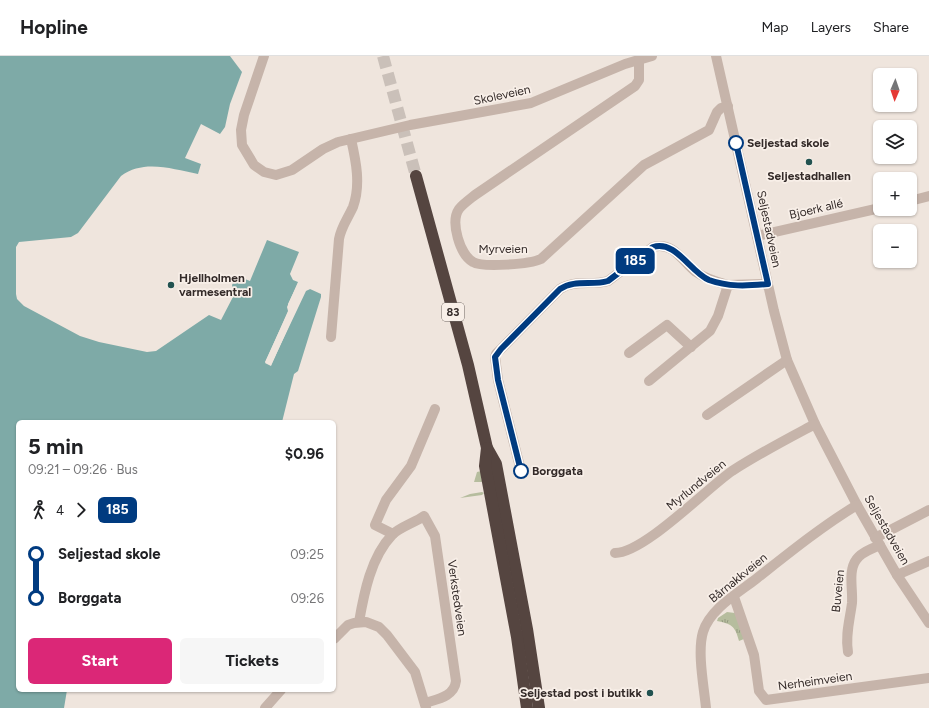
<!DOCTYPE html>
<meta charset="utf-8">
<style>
:root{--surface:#fff;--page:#f6f6f6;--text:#202124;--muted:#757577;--line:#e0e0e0;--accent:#db2777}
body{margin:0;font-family:Figtree,sans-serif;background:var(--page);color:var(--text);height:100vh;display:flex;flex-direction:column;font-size:15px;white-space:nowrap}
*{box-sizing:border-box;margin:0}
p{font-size:13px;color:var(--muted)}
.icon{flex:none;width:22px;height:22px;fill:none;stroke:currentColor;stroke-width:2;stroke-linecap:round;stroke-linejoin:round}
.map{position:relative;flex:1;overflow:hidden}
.drawer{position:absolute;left:16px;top:364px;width:320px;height:272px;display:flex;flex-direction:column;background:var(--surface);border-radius:6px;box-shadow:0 1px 3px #0004}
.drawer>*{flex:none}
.badge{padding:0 8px;border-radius:6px;font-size:14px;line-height:26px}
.needle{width:26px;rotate:182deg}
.buttons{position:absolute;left:873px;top:12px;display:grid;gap:8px}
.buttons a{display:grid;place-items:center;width:44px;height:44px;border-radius:6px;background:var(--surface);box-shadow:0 1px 3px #0004;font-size:20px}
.map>.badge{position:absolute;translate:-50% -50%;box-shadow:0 0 0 2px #fff}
.legs{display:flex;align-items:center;gap:6px;height:44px;padding:0 12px;font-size:13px}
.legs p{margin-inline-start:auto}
.headline{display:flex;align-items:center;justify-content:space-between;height:68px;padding:0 12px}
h1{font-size:22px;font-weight:700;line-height:30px}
.primary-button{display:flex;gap:8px;margin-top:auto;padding:8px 12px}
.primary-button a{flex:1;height:46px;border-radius:6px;background:var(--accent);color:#fff;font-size:16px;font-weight:700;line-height:46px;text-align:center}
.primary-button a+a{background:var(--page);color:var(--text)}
ul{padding:0 12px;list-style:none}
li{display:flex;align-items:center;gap:14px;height:44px;font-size:15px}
li i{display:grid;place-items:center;width:6px;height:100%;margin:0 5px;background:currentColor}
li i::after{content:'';width:10px;height:10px;margin:-5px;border:3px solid;border-radius:50%;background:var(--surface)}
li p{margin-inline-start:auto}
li:first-child i{background:linear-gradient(#0000 50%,currentColor 0)}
li:last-child i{background:linear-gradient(currentColor 50%,#0000 0)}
header{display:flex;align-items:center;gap:24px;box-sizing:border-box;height:56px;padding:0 20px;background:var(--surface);border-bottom:1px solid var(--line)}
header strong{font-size:19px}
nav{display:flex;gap:22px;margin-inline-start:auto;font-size:14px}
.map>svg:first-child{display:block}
.grass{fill:url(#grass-tufts)}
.water{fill:#7eaaa7}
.pier{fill:#efe5dd}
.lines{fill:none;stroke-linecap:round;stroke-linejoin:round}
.highway-tunnel{stroke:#cac0b9;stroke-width:12;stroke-dasharray:12 6;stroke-linecap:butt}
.minor{stroke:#c6b4aa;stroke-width:10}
.highway{stroke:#554540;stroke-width:12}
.line-1-casing{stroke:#fff;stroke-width:9}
.line-1{stroke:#003b80;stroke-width:6}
.stop-1-dot{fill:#fff;stroke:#003b80;stroke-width:2}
.poi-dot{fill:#225250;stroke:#f8efe8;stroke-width:1.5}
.labels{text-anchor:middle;stroke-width:3.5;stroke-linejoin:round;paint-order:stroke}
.shield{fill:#f8efe8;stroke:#6f6662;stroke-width:1}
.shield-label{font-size:11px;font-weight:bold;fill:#342b29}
.street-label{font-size:12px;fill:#342b29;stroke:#f8efe8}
.stop-label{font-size:12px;font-weight:bold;fill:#342b29;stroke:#f8efe8;text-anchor:start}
.poi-label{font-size:12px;font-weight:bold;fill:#342b29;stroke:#f8efe8}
</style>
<header>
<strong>Hopline</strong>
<nav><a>Map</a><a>Layers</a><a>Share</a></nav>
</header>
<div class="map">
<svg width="929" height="652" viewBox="0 0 929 652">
<defs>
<pattern id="grass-tufts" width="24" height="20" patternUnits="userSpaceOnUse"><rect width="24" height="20" fill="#b6bd9e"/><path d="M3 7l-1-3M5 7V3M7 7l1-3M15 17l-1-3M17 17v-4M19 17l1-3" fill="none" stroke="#959a81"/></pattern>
</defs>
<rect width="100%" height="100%" fill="#efe5dd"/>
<g class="grass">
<polygon points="481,415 482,426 474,426 477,416"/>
<polygon points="482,436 484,437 482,439 460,442 470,438"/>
<path d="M727,556L735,557L744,583L739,585C735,569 731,568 717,565L718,562Z"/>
</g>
<path class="water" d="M0,0H230L242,16L230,48L225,71L220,78L201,68L185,102L201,108L198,118C172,113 144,103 121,120L78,177L71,181L19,186L16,191V238L17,243L24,250L80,280L99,286L147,296L156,295L209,259L221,264L234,239L232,229L237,220L250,225L267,184L299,196L290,218L293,224L298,226L287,251L288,255L265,307L271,310L305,234L310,233L321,238V241L298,315L294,318L282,366H18V634H67L64,652H0Z"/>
<polygon class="pier" points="298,227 299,227 289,251 290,256 267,306 270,308 303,233 307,232 310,233 306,235 271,309 265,306 288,256 288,248"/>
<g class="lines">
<polyline class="highway-tunnel" points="383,0 416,120"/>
<g class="minor">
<polyline points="264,0 244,59 241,74 242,89 254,109 264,116 276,119 292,114 323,93 338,86 410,69 531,47 625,8 652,0"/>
<polyline points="716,0 774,255 787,304 815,368 857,449 897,519 929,567"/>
<path d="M639,4V24L635,30L475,139C470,143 463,148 459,153C450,166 460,199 473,206C483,212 530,208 541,203L644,109L709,74L717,56L721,52L728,50"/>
<polyline points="910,145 929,140"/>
<polyline points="757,180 880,152"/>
<path d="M331,281L339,183C341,171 348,162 353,151C361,129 356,105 351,83"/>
<polyline points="629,297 667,269 691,291"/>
<polyline points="649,325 710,275 718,260 728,229 767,228"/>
<polyline points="707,359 787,304"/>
<path d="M521,415L498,324L495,301L496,298L560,233C575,223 592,230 608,225L653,191C673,185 683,206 696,216C706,223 717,226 728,229"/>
<polyline points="393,478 375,469 386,444 411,410 435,353"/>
<polyline points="875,482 929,454"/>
<path d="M615,497C644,497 706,433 732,415C758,398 787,383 815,368"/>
<polyline points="897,519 929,505"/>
<polyline points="734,541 754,599 759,635 766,644 929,622"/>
<path d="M359,566C364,537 371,501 392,479C398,472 416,466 424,460L435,480L456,625C454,641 437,643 425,647"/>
<polyline points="334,583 348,569 354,567 366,566 379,571 387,579 415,616 426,652"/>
<path d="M848,596C845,579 850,563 852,547C853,534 848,515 856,504C861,496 872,493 880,489"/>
<polyline points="265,652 281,634"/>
<path d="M706,652C704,631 697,596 703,576C710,553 738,537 756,523C789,497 821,471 857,449"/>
</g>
<g class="highway">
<polyline points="416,120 468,309 487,392 496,408 527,573 539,652"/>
<polyline points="487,392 485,410 517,581 527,652"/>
</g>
</g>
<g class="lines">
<defs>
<path id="line-1" d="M521,415L498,324L495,301L501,293L560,233C575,223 592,230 608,225L653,191C676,184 690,216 709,224C728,231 747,230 768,228L736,87"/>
</defs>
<use href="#line-1" class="line-1-casing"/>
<use href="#line-1" class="line-1"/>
</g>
<g class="stop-1-dot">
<circle cx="736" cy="87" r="7"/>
<circle cx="521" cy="415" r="7"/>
</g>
<g class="poi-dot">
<circle cx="809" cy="106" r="4"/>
<circle cx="171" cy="229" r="4"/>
<circle cx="650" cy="637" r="4"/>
</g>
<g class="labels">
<rect class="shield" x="442" y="247" width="22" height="18" rx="3"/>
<g class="shield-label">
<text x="453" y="260">83</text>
</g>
<g class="street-label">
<text transform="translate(502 39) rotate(-12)" y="4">Skoleveien</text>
<text transform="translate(816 153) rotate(-13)" y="4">Bjoerk allé</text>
<text transform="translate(769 173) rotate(78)" y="4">Seljestadveien</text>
<text x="503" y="197">Myrveien</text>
<text transform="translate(696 429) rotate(-39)" y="4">Myrlundveien</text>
<text transform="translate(887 474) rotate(60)" y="4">Seljestadveien</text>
<text transform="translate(738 522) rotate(-39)" y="4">Bårnakkveien</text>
<text transform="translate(838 535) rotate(-84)" y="4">Buveien</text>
<text transform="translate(457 542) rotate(82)" y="4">Verkstedveien</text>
<text transform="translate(815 625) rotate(-8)" y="4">Nerheimveien</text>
</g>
<g class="stop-label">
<text x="747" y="91">Seljestad skole</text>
<text x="532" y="419">Borggata</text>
</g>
<g class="poi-label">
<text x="809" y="124">Seljestadhallen</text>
<text x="179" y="226" text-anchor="start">Hjellholmen<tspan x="179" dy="14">varmesentral</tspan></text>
<text x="642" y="641" text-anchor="end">Seljestad post i butikk</text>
</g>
</g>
</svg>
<div class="buttons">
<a><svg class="needle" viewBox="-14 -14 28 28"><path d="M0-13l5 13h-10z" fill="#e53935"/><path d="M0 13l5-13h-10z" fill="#757577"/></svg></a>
<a><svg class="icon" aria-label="layers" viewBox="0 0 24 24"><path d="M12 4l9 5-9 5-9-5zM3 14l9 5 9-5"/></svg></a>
<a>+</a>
<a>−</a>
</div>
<b class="badge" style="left:635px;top:205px;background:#003b80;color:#fff">185</b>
<section class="drawer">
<div class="headline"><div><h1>5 min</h1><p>09:21 – 09:26 · Bus</p></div><b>$0.96</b></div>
<div class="legs"><svg class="icon" aria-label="walk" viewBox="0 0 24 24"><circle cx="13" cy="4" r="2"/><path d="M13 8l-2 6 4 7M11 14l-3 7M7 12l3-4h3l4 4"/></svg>4<svg class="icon" aria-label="forward" viewBox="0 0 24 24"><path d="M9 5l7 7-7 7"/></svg><b class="badge" style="background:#003b80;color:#fff">185</b></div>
<ul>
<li><i style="color:#003b80"></i><b>Seljestad skole</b><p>09:25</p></li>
<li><i style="color:#003b80"></i><b>Borggata</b><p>09:26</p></li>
</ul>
<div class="primary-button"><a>Start</a><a>Tickets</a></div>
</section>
</div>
